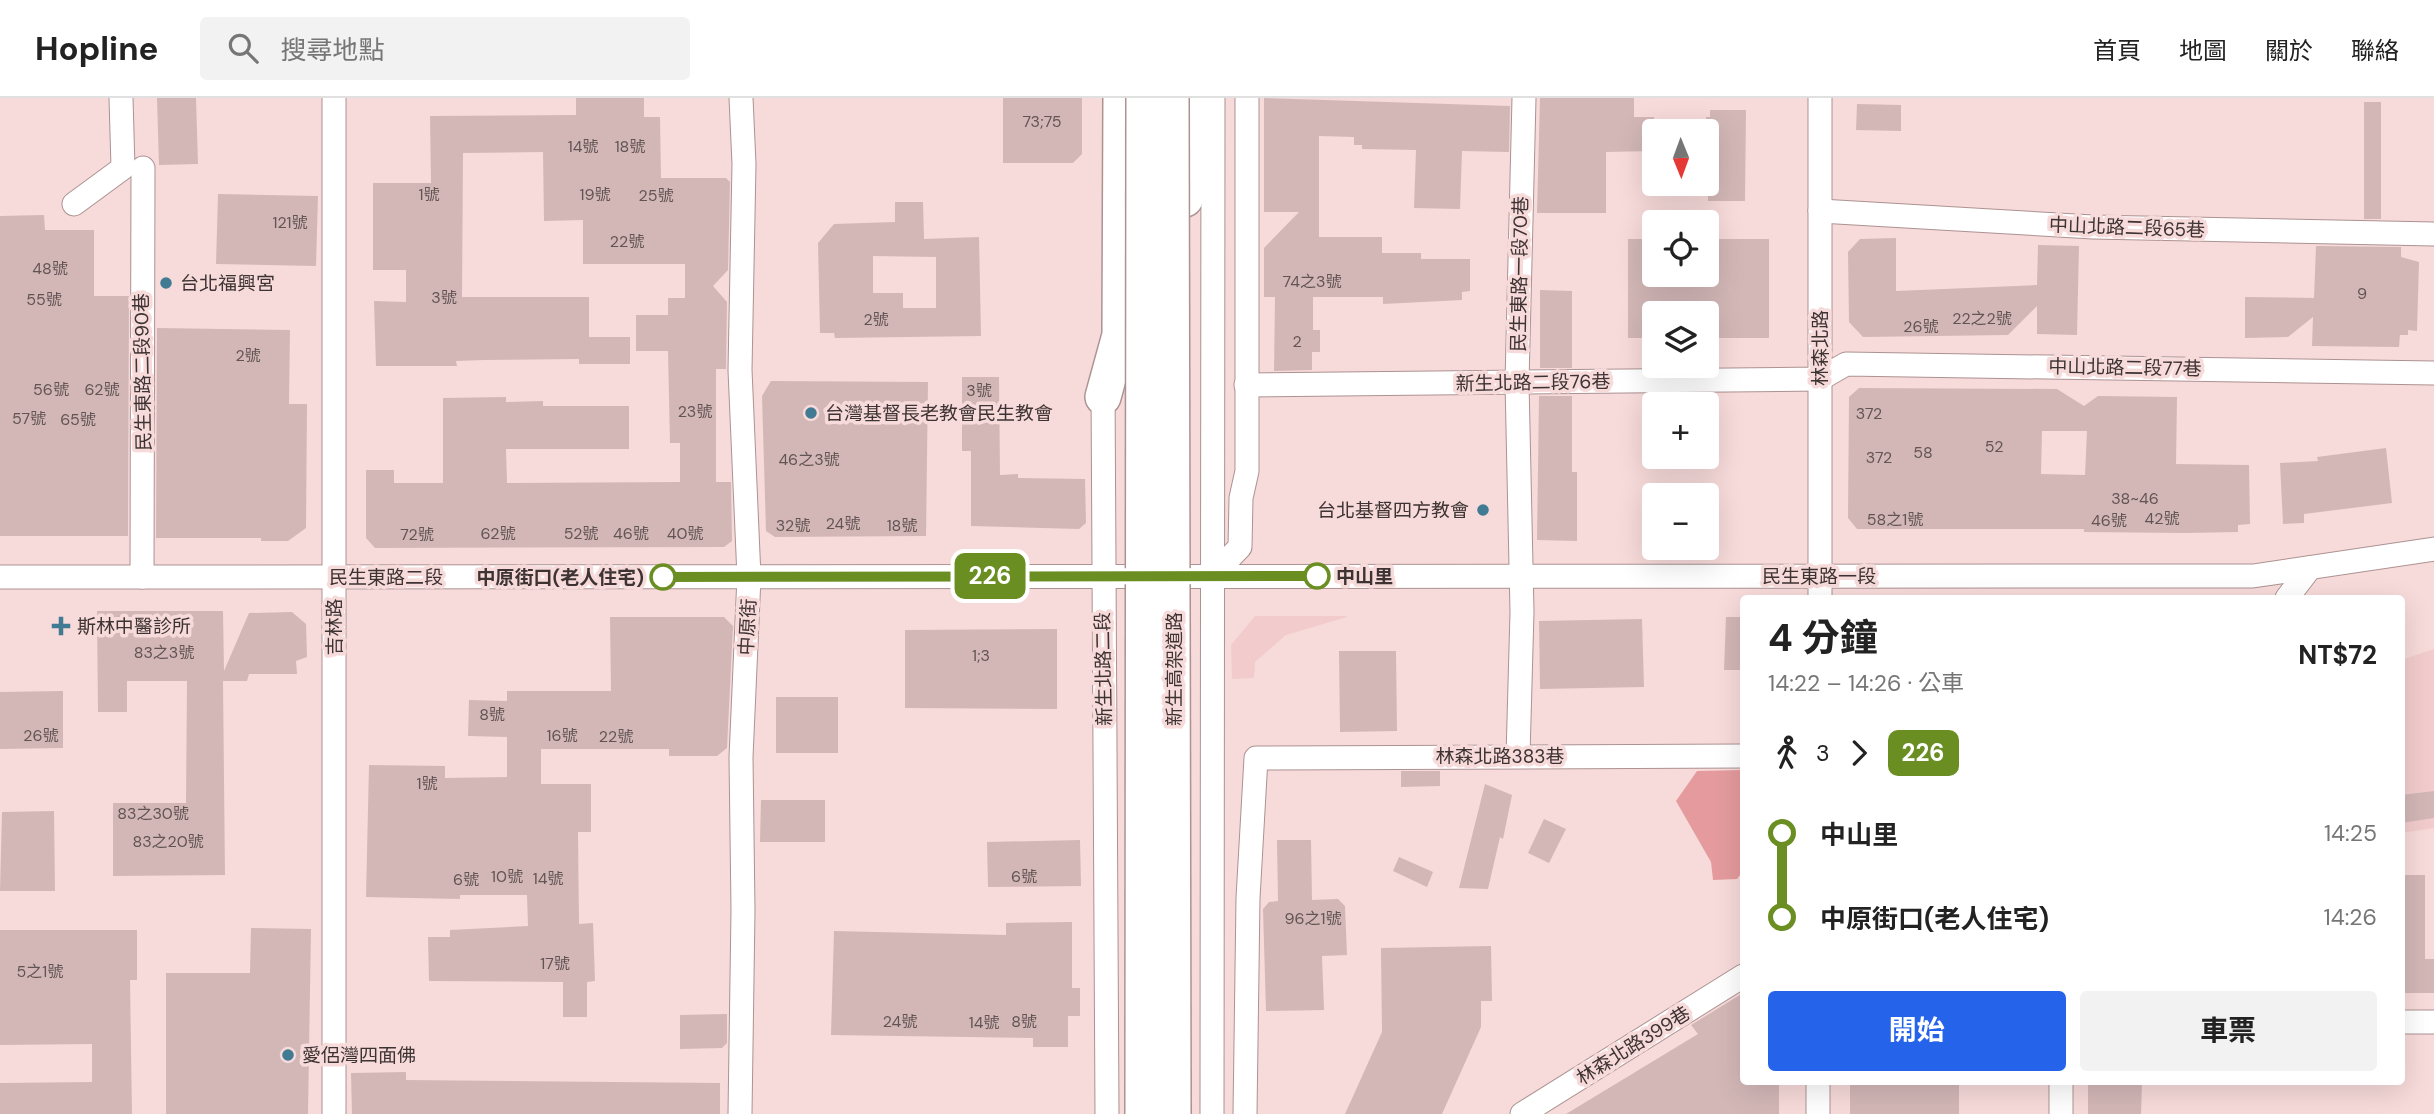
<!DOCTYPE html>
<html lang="zh-TW">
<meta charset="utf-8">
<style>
:root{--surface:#fff;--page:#f2f2f2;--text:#222;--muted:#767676;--line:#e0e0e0;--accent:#2563eb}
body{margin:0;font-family:"DM Sans","Noto Sans TC",sans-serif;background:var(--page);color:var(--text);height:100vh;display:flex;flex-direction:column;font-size:26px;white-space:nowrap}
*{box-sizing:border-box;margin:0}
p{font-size:23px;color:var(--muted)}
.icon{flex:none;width:38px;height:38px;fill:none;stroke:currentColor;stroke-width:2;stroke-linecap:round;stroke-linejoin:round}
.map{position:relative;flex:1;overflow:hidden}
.sheet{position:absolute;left:1740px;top:497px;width:665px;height:490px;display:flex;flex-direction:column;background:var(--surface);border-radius:7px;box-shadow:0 7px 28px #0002}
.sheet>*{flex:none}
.badge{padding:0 14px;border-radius:10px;font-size:24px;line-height:46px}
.needle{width:46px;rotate:179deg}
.buttons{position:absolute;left:1642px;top:21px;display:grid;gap:14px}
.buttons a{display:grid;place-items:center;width:77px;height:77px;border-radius:7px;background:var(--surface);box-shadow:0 7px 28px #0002;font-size:35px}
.map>.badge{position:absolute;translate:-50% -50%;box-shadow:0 0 0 4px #fff}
.legs{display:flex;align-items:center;gap:10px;height:77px;padding:0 28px;font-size:23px}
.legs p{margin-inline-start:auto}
.headline{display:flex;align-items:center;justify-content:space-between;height:119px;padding:0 28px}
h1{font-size:38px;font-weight:700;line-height:52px}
.primary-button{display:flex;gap:14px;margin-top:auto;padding:14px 28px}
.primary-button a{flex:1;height:80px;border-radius:7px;background:var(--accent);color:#fff;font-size:28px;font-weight:700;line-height:80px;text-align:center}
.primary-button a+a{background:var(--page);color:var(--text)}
ul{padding:0 28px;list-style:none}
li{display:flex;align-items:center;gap:24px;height:84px;font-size:26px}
li i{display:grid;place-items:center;width:10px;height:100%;margin:0 9px;background:currentColor}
li i::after{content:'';width:18px;height:18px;margin:-9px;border:5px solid;border-radius:50%;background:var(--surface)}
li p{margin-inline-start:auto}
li:first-child i{background:linear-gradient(#0000 50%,currentColor 0)}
li:last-child i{background:linear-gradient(currentColor 50%,#0000 0)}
header{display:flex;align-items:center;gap:42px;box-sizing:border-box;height:98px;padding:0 35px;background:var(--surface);border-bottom:2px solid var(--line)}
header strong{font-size:33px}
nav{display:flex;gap:38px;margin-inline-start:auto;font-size:24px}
.search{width:490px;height:63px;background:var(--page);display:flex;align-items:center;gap:18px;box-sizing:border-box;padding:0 24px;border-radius:7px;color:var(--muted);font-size:26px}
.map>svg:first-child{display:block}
.built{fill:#f2cccc}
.green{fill:#e59b9d}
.building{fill:#d3b7b7;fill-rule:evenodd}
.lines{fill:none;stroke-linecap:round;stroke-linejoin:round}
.minor-casing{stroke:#ad9292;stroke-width:25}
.highway-casing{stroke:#ad9292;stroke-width:38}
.minor{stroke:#fff;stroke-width:23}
.highway{stroke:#fff;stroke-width:35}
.highway-bridge-casing{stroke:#ad9292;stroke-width:38;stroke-linecap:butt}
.highway-bridge{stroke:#fff;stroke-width:35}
.line-1-casing{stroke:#fff;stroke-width:16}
.line-1{stroke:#6b8e23;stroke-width:10}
.poi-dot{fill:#407b93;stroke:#f7dada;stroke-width:2.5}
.stop-1-dot{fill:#fff;stroke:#6b8e23;stroke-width:3.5}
.labels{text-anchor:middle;stroke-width:7;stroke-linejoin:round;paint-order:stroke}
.number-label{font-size:16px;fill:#635454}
.street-label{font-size:19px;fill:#3e3333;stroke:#f7dada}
.poi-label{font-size:19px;fill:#3e3333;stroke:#f7dada;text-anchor:start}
.stop-label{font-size:19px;font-weight:bold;fill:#3e3333;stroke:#f7dada;text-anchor:start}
</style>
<header>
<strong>Hopline</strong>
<div class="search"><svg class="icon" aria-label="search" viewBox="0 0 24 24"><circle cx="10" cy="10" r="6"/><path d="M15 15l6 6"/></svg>搜尋地點</div>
<nav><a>首頁</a><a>地圖</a><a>關於</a><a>聯絡</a></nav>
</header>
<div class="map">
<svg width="2434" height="1016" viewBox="0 0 2434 1016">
<rect width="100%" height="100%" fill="#f7dada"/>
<g class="built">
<polygon points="1255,518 1346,518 1347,519 1286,537 1255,564 1254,580 1232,581 1231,547"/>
<polygon points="2434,551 2434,730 2401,735 2401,562"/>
</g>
<polygon class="green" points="1743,672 1743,773 1737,781 1713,782 1711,764 1676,703 1697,673"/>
<g class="building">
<polygon points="157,0 196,0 198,66 159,67"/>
<polygon points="576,0 644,0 644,19 660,19 661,80 726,80 730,84 728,172 713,188 727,204 726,271 716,271 716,384 731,384 732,443 724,449 375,450 366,440 366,372 394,372 394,385 443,385 443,300 506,299 506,304 543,303 543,308 629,308 629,351 506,351 507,385 680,384 680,345 670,345 668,253 636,253 636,217 668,217 668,200 685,200 685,166 583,166 583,122 544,123 543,54 463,55 462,199 589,199 589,239 630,239 630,266 579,266 579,261 484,262 456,263 457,268 376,268 374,203 406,204 406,172 373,172 373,85 431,85 430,18 576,17"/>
<polygon points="1003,0 1082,0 1082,56 1073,65 1003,65"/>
<polygon points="1264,0 1510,8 1509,54 1462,53 1460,111 1414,110 1416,52 1362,51 1362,47 1354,47 1354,39 1319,38 1319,139 1382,139 1382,155 1421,155 1421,161 1470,161 1470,193 1462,194 1462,202 1383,206 1383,199 1313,199 1313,232 1320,232 1320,254 1312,254 1312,272 1274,273 1275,199 1264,199 1264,150 1299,114 1264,114"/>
<polygon points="1540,0 1634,0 1634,19 1654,19 1654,53 1606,54 1606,115 1537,115"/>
<rect x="2364" y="4" width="17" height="117"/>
<polygon points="1857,6 1901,7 1901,33 1856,32"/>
<polygon points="1710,12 1746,12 1745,103 1708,103 1706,19 1710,19"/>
<polygon points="218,96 318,98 316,168 216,166"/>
<path d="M895,104H923L924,141L979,139L981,238L835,240L834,235H820L818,145L834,126L895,124ZM873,158L936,159V210H903V195H873Z"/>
<polygon points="44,117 45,132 94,132 94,198 129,198 128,438 0,438 0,118"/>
<polygon points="1896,140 1896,193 2037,187 2038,147 2079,148 2077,237 2037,236 2037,208 2008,237 1863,239 1849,224 1848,154 1860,141"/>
<polygon points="1628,141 1654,141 1654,177 1706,177 1706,141 1769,141 1769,240 1706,240 1706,215 1654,215 1654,240 1628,240"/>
<polygon points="2316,148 2401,149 2401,159 2419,164 2417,233 2408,232 2408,237 2400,237 2399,249 2312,248 2313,219 2288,239 2245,240 2245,199 2314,200"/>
<polygon points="1540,192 1572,193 1572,270 1540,270"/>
<polygon points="157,230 290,232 289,306 307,306 306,430 288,443 261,443 261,440 156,440"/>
<polygon points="962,279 999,279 1000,377 1018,376 1018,380 1085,381 1086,425 1079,431 971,428 971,353 962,353"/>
<polygon points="771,283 928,284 926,438 775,439 766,433 762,298"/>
<path d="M1859,290L2057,291L2084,308L2098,298L2177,299L2176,366L2249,367L2250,426L2238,427V434L2185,435L2084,434V431H1857L1848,420L1849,299ZM2042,333H2087L2085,377L2041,376Z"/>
<polygon points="1539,298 1572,298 1572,374 1577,374 1577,443 1537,442"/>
<polygon points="2386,350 2392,405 2304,416 2304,425 2283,426 2280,365 2318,363 2317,359"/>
<polygon points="97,513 223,513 224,573 249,515 292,514 306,526 307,559 296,563 297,576 249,576 247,583 223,583 225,777 113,778 113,705 186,705 187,583 127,583 127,614 98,614"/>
<polygon points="610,519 724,519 733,528 727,650 717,658 669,658 669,651 541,651 541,686 591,686 591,734 578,734 579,826 593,825 595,883 587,884 587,919 563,919 563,884 429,883 428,839 450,839 450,832 528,828 527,797 460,797 460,801 366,799 369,667 445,668 445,680 507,679 507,639 468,638 469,602 507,603 507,593 611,593"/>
<polygon points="1726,519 1743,519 1743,572 1724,572"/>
<polygon points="1642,521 1644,589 1540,591 1539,523"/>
<polygon points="1057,531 1057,611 905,610 905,532"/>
<polygon points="1339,553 1396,553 1397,633 1340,634"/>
<polygon points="63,593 63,650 0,651 0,594"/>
<rect x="776" y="599" width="62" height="56"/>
<polygon points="1401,673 1440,673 1440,688 1401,689"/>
<polygon points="1485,686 1512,697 1503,741 1500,739 1488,791 1459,790"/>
<polygon points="2434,693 2434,720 2401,725 2401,697"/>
<polygon points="761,702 825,702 825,744 760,744"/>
<polygon points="54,713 55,793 0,793 2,714"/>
<polygon points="1544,721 1566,731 1549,765 1528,755"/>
<polygon points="1080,742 1081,788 988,789 987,744"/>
<polygon points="1277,742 1311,742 1312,802 1338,801 1345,808 1347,857 1322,858 1324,912 1266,913 1263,811 1269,804 1278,803"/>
<polygon points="1399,759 1433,774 1427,789 1393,773"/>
<polygon points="2401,777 2425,777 2425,861 2434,861 2434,895 2401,895"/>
<polygon points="1072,824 1072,890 1080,890 1080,918 1068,918 1068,949 1033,949 1033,940 831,937 834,833 1006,837 1006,825"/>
<polygon points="251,830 311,831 308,1016 166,1016 166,875 250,875"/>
<polygon points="0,832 137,832 137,882 130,882 132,1016 0,1016 0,985 92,984 92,946 0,947"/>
<polygon points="1491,848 1492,903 1481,903 1481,929 1442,1016 1345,1016 1382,934 1381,850"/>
<polygon points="1743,895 1743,984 1779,984 1779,1016 1566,1016 1698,936 1691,927"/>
<polygon points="727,916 727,945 722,950 680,951 680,917"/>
<polygon points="406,974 406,982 720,985 720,1016 352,1016 351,975"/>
<rect x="1850" y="984" width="109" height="32"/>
<polygon points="2088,984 2142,984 2141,1016 2088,1016"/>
</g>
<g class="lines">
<defs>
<g id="minor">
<polyline points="74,106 123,70 121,0"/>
<polyline points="1820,113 2093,129 2434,136"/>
<polyline points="1103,287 1107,1016"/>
<polyline points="1246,287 1820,281 1846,266 2434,275"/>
<polyline points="1212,478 1240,449 1241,400 1247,373 1247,0"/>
<polyline points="0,479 2253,478 2434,451"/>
<polyline points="142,479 143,70"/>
<polyline points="1820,500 1820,0"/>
<polyline points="2287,500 2310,470"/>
<polyline points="1518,658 1522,514 1517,284 1524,0"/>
<polyline points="2401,924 2434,924"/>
<polyline points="334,1016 334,0"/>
<polyline points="740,1016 743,812 741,659 749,479 740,272 744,66 741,0"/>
<polyline points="1212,1016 1213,0"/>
<polyline points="1245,1016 1248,800 1256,660 1743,658"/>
<polyline points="1522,1016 1743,878"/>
<polyline points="1818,1016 1818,984"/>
<polyline points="2061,1016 2061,984"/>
</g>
<g id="highway">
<polyline points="1185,101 1191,0"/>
<polyline points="1103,299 1120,237 1121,0"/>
</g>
</defs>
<use href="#minor" class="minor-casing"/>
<use href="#highway" class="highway-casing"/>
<use href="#minor" class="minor"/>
<use href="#highway" class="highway"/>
<defs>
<g id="highway-bridge">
<polyline points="1171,0 1173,1016"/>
<polyline points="1143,1016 1144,0"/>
</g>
</defs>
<use href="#highway-bridge" class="highway-bridge-casing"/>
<use href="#highway-bridge" class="highway-bridge"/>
</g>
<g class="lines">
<defs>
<polyline id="line-1" points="663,479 1317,478"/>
</defs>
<use href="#line-1" class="line-1-casing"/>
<use href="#line-1" class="line-1"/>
</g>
<g class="poi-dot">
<circle cx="166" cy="185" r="7"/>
<circle cx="811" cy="315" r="7"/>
<circle cx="1483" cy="412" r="7"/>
<path d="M57.5 517.5h7v7h7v7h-7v7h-7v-7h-7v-7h7z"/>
<circle cx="288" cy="957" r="7"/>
</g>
<g class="stop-1-dot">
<circle cx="1317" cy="478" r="12"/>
<circle cx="663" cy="479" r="12"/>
</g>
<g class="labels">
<g class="number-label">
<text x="1042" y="29">73;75</text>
<text x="583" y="54">14號</text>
<text x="630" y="54">18號</text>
<text x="429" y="102">1號</text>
<text x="595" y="102">19號</text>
<text x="656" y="103">25號</text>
<text x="290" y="130">121號</text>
<text x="627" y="149">22號</text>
<text x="50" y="176">48號</text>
<text x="1312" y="189">74之3號</text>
<text x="2362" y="201">9</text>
<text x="444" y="205">3號</text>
<text x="44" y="207">55號</text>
<text x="1982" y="226">22之2號</text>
<text x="876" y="227">2號</text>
<text x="1921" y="234">26號</text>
<text x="1297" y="249">2</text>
<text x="248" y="263">2號</text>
<text x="51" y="297">56號</text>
<text x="102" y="297">62號</text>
<text x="979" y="298">3號</text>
<text x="695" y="319">23號</text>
<text x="1869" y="321">372</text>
<text x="29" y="326">57號</text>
<text x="78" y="327">65號</text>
<text x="1994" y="354">52</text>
<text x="1923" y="360">58</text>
<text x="1879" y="365">372</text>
<text x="809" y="367">46之3號</text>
<text x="2135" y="406">38~46</text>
<text x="2162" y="426">42號</text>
<text x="1895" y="427">58之1號</text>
<text x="2109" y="428">46號</text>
<text x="843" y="431">24號</text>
<text x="793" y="433">32號</text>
<text x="902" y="433">18號</text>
<text x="498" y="441">62號</text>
<text x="581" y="441">52號</text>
<text x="631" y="441">46號</text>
<text x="685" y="441">40號</text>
<text x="417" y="442">72號</text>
<text x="164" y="560">83之3號</text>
<text x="981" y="563">1;3</text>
<text x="492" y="622">8號</text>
<text x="41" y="643">26號</text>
<text x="562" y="643">16號</text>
<text x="616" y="644">22號</text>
<text x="427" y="691">1號</text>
<text x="153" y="721">83之30號</text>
<text x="168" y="749">83之20號</text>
<text x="507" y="784">10號</text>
<text x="1024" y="784">6號</text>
<text x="548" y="786">14號</text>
<text x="466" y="787">6號</text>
<text x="1313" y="826">96之1號</text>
<text x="555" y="871">17號</text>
<text x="40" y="879">5之1號</text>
<text x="900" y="929">24號</text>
<text x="1024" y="929">8號</text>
<text x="984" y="930">14號</text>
</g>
<g class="street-label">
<text transform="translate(2127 129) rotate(2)" y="7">中山北路二段65巷</text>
<text transform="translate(1519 176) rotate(-89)" y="7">民生東路一段70巷</text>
<text transform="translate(1820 250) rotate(-90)" y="7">林森北路</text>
<text transform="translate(2125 269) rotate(1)" y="7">中山北路二段77巷</text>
<text transform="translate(142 274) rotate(-91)" y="7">民生東路二段90巷</text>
<text transform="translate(1533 284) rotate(-1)" y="7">新生北路二段76巷</text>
<text x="1819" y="485">民生東路一段</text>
<text x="386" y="486">民生東路二段</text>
<text transform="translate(334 529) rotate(-90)" y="7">吉林路</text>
<text transform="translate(747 529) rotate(-87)" y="7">中原街</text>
<text transform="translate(1103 571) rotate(-91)" y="7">新生北路二段</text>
<text transform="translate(1174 571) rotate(-90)" y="7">新生高架道路</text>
<text x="1500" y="665">林森北路383巷</text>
<text transform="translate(1633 947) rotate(-32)" y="7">林森北路399巷</text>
</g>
<g class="poi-label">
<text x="180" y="192">台北福興宮</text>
<text x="825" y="322">台灣基督長老教會民生教會</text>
<text x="1469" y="419" text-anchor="end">台北基督四方教會</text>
<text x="77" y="535">斯林中醫診所</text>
<text x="302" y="964">愛侶灣四面佛</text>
</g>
<g class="stop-label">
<text x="1336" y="485">中山里</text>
<text x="644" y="486" text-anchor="end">中原街口(老人住宅)</text>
</g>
</g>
</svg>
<div class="buttons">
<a><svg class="needle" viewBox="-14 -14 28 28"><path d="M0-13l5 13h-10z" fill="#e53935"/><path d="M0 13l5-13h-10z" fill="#767676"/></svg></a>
<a><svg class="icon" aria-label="locate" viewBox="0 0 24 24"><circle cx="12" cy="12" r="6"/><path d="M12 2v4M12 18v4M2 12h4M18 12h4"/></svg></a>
<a><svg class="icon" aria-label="layers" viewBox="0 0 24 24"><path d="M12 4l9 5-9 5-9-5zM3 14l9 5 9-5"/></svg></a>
<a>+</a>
<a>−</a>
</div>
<b class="badge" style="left:990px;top:478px;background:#6b8e23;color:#fff">226</b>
<section class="sheet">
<div class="headline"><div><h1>4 分鐘</h1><p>14:22 – 14:26 · 公車</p></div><b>NT$72</b></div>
<div class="legs"><svg class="icon" aria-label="walk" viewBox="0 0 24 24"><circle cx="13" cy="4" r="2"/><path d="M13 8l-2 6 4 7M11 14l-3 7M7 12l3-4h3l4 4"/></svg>3<svg class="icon" aria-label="forward" viewBox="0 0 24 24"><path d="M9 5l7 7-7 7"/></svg><b class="badge" style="background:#6b8e23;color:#fff">226</b></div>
<ul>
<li><i style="color:#6b8e23"></i><b>中山里</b><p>14:25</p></li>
<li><i style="color:#6b8e23"></i><b>中原街口(老人住宅)</b><p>14:26</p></li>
</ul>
<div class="primary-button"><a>開始</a><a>車票</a></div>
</section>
</div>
